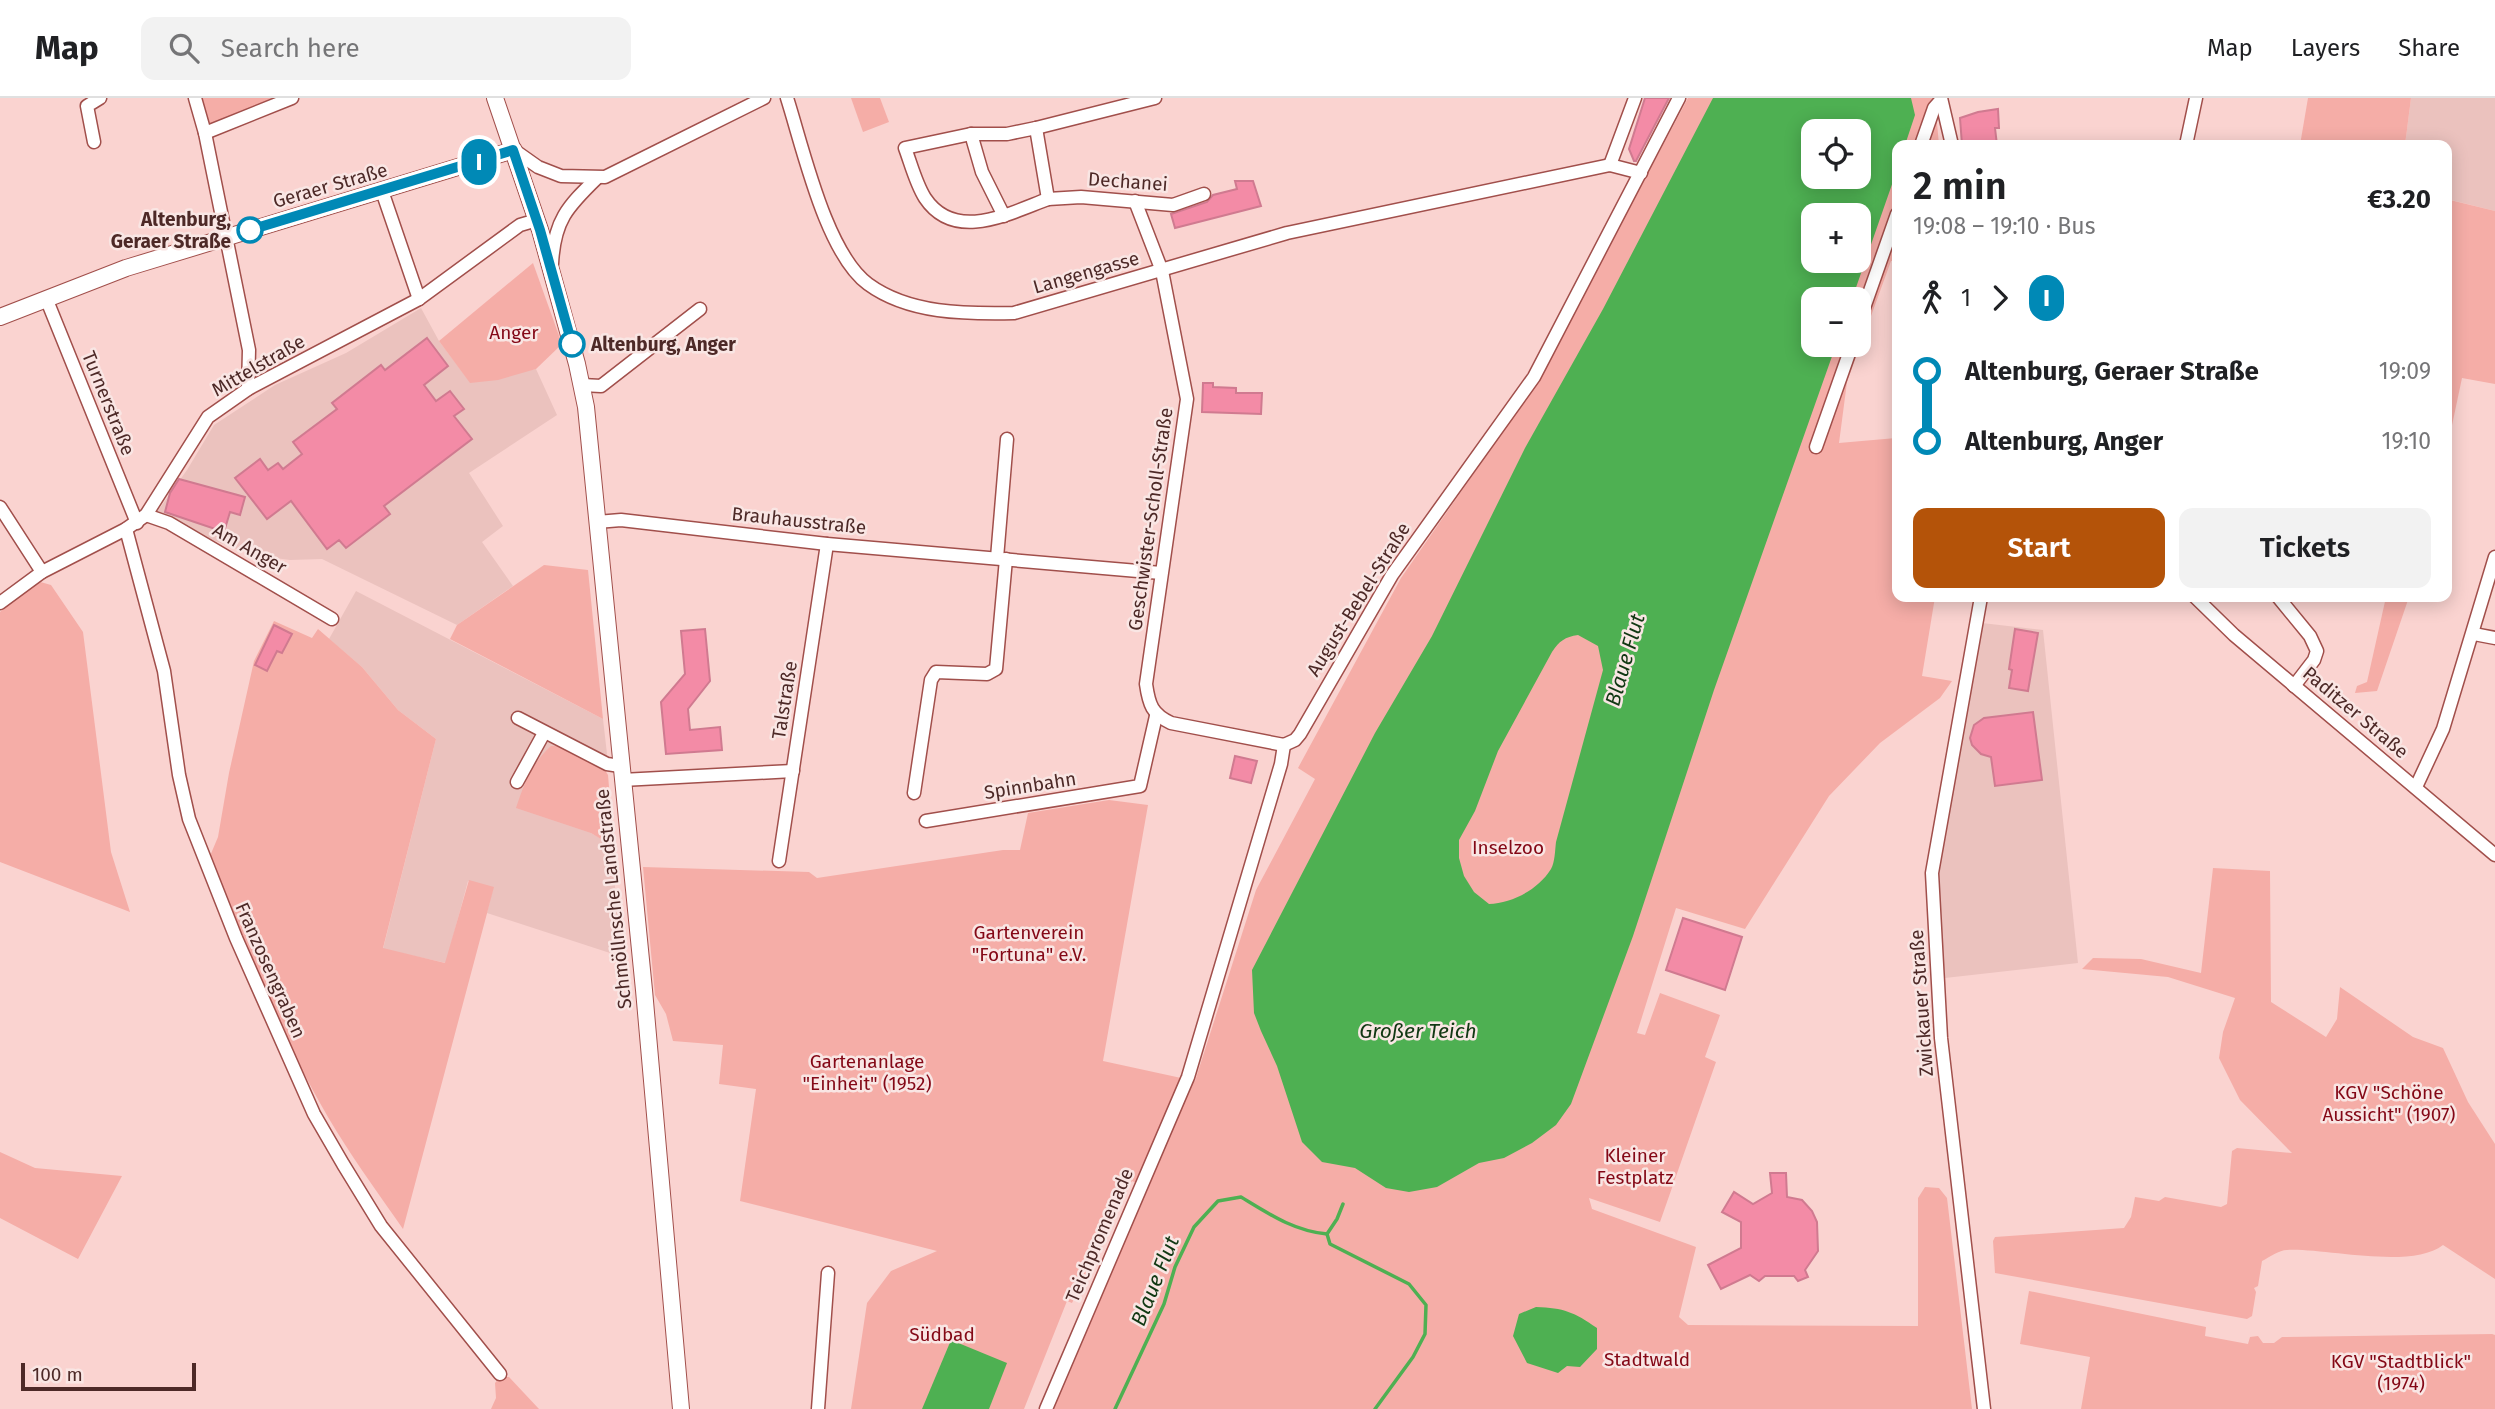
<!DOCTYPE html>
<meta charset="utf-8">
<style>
:root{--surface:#fff;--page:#f2f2f2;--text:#202124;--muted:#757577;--line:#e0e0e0;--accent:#b45309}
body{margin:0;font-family:"Fira Sans",sans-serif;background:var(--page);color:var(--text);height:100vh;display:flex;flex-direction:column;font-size:26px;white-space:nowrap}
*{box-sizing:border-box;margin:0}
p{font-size:23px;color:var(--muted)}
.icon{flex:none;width:38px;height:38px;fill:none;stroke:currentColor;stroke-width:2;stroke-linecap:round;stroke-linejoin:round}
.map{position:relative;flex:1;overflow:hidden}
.drawer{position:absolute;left:1892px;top:42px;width:560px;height:462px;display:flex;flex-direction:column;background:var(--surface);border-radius:14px;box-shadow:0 4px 18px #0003}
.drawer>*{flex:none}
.badge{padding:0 14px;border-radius:23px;font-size:24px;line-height:46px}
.buttons{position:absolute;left:1801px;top:21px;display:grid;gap:14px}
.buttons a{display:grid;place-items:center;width:70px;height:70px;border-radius:14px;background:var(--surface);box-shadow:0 4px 18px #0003;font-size:35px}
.scale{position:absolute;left:21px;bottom:18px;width:175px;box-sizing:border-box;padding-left:7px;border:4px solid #4d2927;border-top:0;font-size:19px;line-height:24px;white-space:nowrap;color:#4d2927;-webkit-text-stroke:5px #f9e6e4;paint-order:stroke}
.map>.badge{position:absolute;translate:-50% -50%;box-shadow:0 0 0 4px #fff}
.legs{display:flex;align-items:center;gap:10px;height:77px;padding:0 21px;font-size:23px}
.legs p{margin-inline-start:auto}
.headline{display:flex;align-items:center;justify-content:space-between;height:119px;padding:0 21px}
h1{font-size:38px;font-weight:600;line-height:52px}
.primary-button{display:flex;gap:14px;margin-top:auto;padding:14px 21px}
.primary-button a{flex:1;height:80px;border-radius:14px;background:var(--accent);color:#fff;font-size:28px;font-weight:600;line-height:80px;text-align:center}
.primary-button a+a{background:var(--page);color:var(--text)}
ul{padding:0 21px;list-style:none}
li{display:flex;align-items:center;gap:24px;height:70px;font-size:26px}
li i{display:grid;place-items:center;width:10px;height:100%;margin:0 9px;background:currentColor}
li i::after{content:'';width:18px;height:18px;margin:-9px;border:5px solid;border-radius:50%;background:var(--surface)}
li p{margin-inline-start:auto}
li:first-child i{background:linear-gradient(#0000 50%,currentColor 0)}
li:last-child i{background:linear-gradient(currentColor 50%,#0000 0)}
header{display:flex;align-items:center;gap:42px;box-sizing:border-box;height:98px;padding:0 35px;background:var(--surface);border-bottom:2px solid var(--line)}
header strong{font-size:33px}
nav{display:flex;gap:38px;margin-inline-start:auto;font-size:24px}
.search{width:490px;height:63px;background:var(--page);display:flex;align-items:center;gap:18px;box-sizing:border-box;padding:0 24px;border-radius:14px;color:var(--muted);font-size:26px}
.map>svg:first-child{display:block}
.built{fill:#ebc2be}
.green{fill:#f5ada7;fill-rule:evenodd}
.water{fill:#4eb052;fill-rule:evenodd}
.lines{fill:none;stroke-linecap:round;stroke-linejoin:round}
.stream{stroke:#4eb052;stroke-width:3.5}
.building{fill:#f38ba6;stroke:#d07a90;stroke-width:2}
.minor-casing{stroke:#a14f4b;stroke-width:15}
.major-casing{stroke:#a14f4b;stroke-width:18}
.minor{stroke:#fff;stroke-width:12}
.major{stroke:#fff;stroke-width:16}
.line-1-casing{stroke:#fff;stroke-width:16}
.line-1{stroke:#0089b6;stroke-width:10}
.stop-1-dot{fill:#fff;stroke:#0089b6;stroke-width:3.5}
.labels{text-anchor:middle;stroke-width:5;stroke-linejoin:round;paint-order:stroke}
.street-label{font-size:19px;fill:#4d2927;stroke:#f9e6e4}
.stop-label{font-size:19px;font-weight:bold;fill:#4d2927;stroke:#f9e6e4;text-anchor:end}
.park-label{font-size:19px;fill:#840816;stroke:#f9e6e4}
.water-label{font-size:21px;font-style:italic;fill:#113813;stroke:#f9e6e4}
</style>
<header>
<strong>Map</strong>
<div class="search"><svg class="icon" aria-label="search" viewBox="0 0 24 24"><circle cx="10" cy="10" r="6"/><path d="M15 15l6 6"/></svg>Search here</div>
<nav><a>Map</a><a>Layers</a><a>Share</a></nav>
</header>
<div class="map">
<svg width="2495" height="1311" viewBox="0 0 2495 1311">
<rect width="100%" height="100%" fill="#fad3d0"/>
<g class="built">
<polygon points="2411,0 2495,0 2495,113 2447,101 2446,47 2405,47"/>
<polygon points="421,210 439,243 470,284 536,271 557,317 469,375 503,428 482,444 513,488 457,527 322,461 290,462 253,457 202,438 157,414 187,372 214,327 275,287 346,255"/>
<polygon points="356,493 603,621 607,656 602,667 591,735 610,746 622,848 610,855 487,815 493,790 468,783 446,865 383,851 436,641 398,612 362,569 329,541"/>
<polygon points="1982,525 2043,532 2078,865 1945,880 1935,790"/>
</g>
<g class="green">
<polygon points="202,0 278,0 209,27"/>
<polygon points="851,0 880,0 889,24 863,34"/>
<path d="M1688,0H1933L1935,3L1939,47H1897V163H1891L1847,284L1839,345L1896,340L1897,332V499H1935L1922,578L1952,583L1940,600L1880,645L1829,698L1745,831L1676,810L1637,935L1645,937L1660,895L1720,917L1705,959L1716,964L1660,1124L1589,1100L1592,1111L1696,1149L1679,1219L1688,1227L1918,1228V1100L1925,1089L1939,1090L1947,1100L1972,1311H1051L1145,1089L1132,1083L1072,1205L1067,1203L1024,1311H851L867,1205L891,1173L937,1153L740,1103L756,991L719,986L723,947L673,943L666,916L655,897L643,769L809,774L817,780L1003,752H1020L1028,715L1109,702L1148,707L1103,963L1195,983L1256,792L1315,681L1298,670L1401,480L1534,289ZM1813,33H1858V79H1813ZM1813,117H1858V163H1813ZM1813,201H1858V247H1813Z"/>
<polygon points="2308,0 2411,0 2405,47 2300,47"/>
<polygon points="2446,101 2495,113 2495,286 2462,280 2447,351"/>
<polygon points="533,165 562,246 536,271 498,282 470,285 439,243"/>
<polygon points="544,467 588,472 603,621 450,541 457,527"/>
<polygon points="37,483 51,487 83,534 111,754 130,814 0,764 0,514 15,499"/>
<polygon points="2386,499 2409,499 2377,593 2355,595 2357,588 2367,584"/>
<path d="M274,523L312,540L318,531L362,569L398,612L436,641L383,850L445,865L469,782L494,789L403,1131C381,1099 358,1068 337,1034C284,948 247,851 210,758L218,739L229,675L254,563Z"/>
<path d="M551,648H558L602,667L608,677L614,749L591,735L516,710C524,686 532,665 551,648Z"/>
<path d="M2213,770L2270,773L2271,904L2326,939L2337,921L2340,889L2413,939L2443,950L2468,1004L2495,1046V1181L2443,1147C2411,1172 2326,1150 2287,1152C2279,1152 2270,1159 2262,1163L2258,1188L2254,1190L2256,1194L2252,1218L2247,1221L1995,1175L1993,1143L1995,1139L2124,1130L2131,1119L2135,1099L2159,1103L2165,1099L2221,1109L2227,1106L2232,1053L2237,1050L2292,1055L2240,1002L2219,960L2223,934L2235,900L2168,879L2082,871L2093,860L2141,861L2201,875Z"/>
<polygon points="0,1054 35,1070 122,1078 78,1161 0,1120"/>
<polygon points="2029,1193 2206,1229 2205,1238 2248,1246 2250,1239 2258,1238 2263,1245 2274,1245 2282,1239 2492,1236 2495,1237 2495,1311 2081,1311 2090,1259 2020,1246"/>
<polygon points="501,1278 509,1279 539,1311 491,1311 496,1300 495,1285"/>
</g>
<g class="water">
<path d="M1713,0H1911L1915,17L1905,47H1897V72L1852,201H1813V247H1836L1714,592L1633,838L1571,1006L1556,1027L1532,1045L1504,1060L1479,1065L1437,1089L1409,1094L1386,1090L1355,1070L1322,1064L1302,1044L1277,968L1261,933L1254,915L1252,872L1375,635L1432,538L1525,350L1603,211ZM1858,33V79H1813V33ZM1858,117V163H1813V117ZM1578,537L1598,548L1603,572L1556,744C1555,752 1555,764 1551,771C1538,792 1512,805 1489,806L1474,794L1464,778L1459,760V742L1475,713L1498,653L1552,554C1559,543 1565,539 1578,537Z"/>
<path d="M1536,1209C1564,1210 1574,1214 1597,1230V1251L1580,1269L1567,1268L1558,1275L1527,1265L1513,1238L1519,1216Z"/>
<polygon points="951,1242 1007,1265 989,1311 922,1311"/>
</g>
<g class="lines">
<g class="stream">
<polyline points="1327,1136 1330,1146 1409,1186 1426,1207 1425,1236 1413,1259 1375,1311"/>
<path d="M1115,1311L1164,1206L1175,1169L1194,1129L1218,1103L1241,1099C1269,1116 1294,1133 1327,1136L1337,1121L1343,1106"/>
</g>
</g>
<g class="building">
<polygon points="1645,0 1669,0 1636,63 1634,63 1629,51"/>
<polygon points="1998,11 1999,30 1995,30 1997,47 1962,47 1960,20 1978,14"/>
<polygon points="1235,83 1253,83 1261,108 1175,130 1171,116 1207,104 1213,97 1237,91"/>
<polygon points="427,240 448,268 424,287 436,303 450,293 464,311 454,318 472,341 384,408 390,416 346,450 339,442 327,451 291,403 267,421 235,380 260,361 268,372 278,365 283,371 302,356 293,344 337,311 332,305 381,267 385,272"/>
<polygon points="1203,285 1213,285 1213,289 1236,290 1236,295 1262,295 1261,316 1202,314"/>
<polygon points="179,381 245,399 240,417 230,414 224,434 165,414 170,395"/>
<polygon points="274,527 292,536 282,555 277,553 267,573 255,567"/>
<polygon points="705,531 710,583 688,611 690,632 720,629 722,652 666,656 661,604 685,576 681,533"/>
<polygon points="2015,531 2038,535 2028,593 2009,590 2012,572 2009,571"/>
<polygon points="2033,614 2042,682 1995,688 1991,659 1981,656 1972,647 1970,640 1974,627 1984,620"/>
<polygon points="1235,658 1257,663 1251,685 1230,680"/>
<polygon points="1683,820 1742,839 1725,892 1666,872"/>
<polygon points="1770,1075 1786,1075 1787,1099 1802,1102 1812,1113 1817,1124 1818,1153 1805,1172 1808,1179 1798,1183 1794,1178 1765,1178 1759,1183 1750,1177 1721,1191 1708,1167 1741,1150 1741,1124 1722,1114 1734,1094 1753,1106 1772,1095"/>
</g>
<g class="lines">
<defs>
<g id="minor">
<polyline points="195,0 205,35 249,252 248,291"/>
<path d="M787,0C803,50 826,155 868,186C909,216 965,216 1014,215L1287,135L1610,67L1641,75"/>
<polyline points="1941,0 1952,47"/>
<path d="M1036,30L1048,101C1010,115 955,145 925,100C916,86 911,66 905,50L971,36H1007Z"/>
<polyline points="1036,30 1155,0"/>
<polyline points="205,35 292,0"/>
<polyline points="971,36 982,74 1004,118"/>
<polyline points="94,44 87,8 100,0"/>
<polyline points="1921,47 1934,10 1941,2"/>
<polyline points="2186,47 2196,0"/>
<polyline points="514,52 538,69 561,78 605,79 764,0"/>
<polyline points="1610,67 1635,0"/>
<polyline points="382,93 419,201"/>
<polyline points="1048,101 1081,99 1173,107 1204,96"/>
<path d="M1135,103L1162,173L1187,301L1146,586C1149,607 1152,616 1171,625L1284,647"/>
<path d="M552,166C554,123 567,109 597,80"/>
<polyline points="46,200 137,425"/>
<polyline points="1858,227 1897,116"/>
<polyline points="582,287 601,288 700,211"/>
<polyline points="1816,349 1852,247"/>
<polyline points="0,409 42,474"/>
<polyline points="146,417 169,425 332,521"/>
<polyline points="597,424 621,422 827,446 1161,475"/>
<polyline points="126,431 164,573 179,677 189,721 236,840 314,1016 343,1066 381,1128 500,1276"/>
<polyline points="997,460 1007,341"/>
<polyline points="1981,499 1932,775 1941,940 1984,1311"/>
<polyline points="2195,499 2234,537 2495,757"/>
<polyline points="2278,499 2310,538 2317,553 2314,562 2294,588"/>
<polyline points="0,505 42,474 126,431 146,417 208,319 248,291 419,201 520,127 537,122"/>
<polyline points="2474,536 2495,540"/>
<polyline points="518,620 607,666 620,668"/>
<polyline points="1284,647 1295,642 1300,636 1392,477 1534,279 1679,0"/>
<polyline points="622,682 793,673"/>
<polyline points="517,684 544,635"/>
<polyline points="2416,689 2443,631 2495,459"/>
<polyline points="914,695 931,582 936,574 987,576 996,571 1006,461"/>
<polyline points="926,723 1140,688 1156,618"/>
<polyline points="779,763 827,446"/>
<polyline points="818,1311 828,1175"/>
<polyline points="1046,1311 1188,979 1281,666 1284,647"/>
</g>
<g id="major">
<polyline points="495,0 540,132 577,266 586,309 644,892 681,1311"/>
<polyline points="0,219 126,170 514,52"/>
</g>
</defs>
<use href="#minor" class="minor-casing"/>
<use href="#major" class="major-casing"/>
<use href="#minor" class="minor"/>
<use href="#major" class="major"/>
</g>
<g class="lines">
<defs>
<polyline id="line-1" points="250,132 513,52 540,132 572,246"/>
</defs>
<use href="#line-1" class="line-1-casing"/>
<use href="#line-1" class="line-1"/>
</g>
<g class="stop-1-dot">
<circle cx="250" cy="132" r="12"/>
<circle cx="572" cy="246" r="12"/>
</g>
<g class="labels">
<g class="street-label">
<text transform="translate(1128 83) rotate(4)" y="7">Dechanei</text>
<text transform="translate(330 87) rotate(-16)" y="7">Geraer Straße</text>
<text transform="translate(1086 174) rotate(-16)" y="7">Langengasse</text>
<text transform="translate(258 267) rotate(-30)" y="7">Mittelstraße</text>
<text transform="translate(109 305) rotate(68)" y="7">Turnerstraße</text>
<text transform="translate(1150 421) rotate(-82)" y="7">Geschwister-Scholl-Straße</text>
<text transform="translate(799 422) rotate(6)" y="7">Brauhausstraße</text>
<text transform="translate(250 450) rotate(30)" y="7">Am Anger</text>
<text transform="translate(1358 501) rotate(-58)" y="7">August-Bebel-Straße</text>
<text transform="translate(784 602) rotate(-81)" y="7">Talstraße</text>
<text transform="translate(2356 614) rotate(40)" y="7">Paditzer Straße</text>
<text transform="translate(1030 687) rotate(-9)" y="7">Spinnbahn</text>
<text transform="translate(613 801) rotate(-96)" y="7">Schmöllnsche Landstraße</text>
<text transform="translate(271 872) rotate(66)" y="7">Franzosengraben</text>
<text transform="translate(1921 905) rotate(-94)" y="7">Zwickauer Straße</text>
<text transform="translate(1099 1137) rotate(-67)" y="7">Teichpromenade</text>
</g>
<g class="stop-label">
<text x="231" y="128">Altenburg,<tspan x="231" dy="22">Geraer Straße</tspan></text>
<text x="591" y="253" text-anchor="start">Altenburg, Anger</text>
</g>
<g class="park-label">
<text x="514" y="241">Anger</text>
<text x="1508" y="756">Inselzoo</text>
<text x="1029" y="841">Gartenverein<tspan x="1029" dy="22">"Fortuna" e.V.</tspan></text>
<text x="867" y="970">Gartenanlage<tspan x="867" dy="22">"Einheit" (1952)</tspan></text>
<text x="2389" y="1001">KGV "Schöne<tspan x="2389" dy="22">Aussicht" (1907)</tspan></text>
<text x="1635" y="1064">Kleiner<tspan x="1635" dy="22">Festplatz</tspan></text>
<text x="942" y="1243">Südbad</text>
<text x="1647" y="1268">Stadtwald</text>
<text x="2401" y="1270">KGV "Stadtblick"<tspan x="2401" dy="22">(1974)</tspan></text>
</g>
<g class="water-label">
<text transform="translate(1625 562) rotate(-74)" y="7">Blaue Flut</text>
<text x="1418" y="940">Großer Teich</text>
<text transform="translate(1155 1183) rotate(-68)" y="7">Blaue Flut</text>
</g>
</g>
</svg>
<div class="buttons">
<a><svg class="icon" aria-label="locate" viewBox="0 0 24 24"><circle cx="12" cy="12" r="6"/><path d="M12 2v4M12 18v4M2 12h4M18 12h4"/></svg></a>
<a>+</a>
<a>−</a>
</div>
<div class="scale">100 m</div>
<b class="badge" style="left:479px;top:64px;background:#0089b6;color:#fff">I</b>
<section class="drawer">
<div class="headline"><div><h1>2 min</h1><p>19:08 – 19:10 · Bus</p></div><b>€3.20</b></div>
<div class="legs"><svg class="icon" aria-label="walk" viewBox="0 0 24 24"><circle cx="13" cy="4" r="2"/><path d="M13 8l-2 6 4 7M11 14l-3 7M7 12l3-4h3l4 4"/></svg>1<svg class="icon" aria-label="forward" viewBox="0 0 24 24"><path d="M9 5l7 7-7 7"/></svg><b class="badge" style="background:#0089b6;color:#fff">I</b></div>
<ul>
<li><i style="color:#0089b6"></i><b>Altenburg, Geraer Straße</b><p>19:09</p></li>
<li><i style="color:#0089b6"></i><b>Altenburg, Anger</b><p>19:10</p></li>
</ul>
<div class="primary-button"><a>Start</a><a>Tickets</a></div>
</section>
</div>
